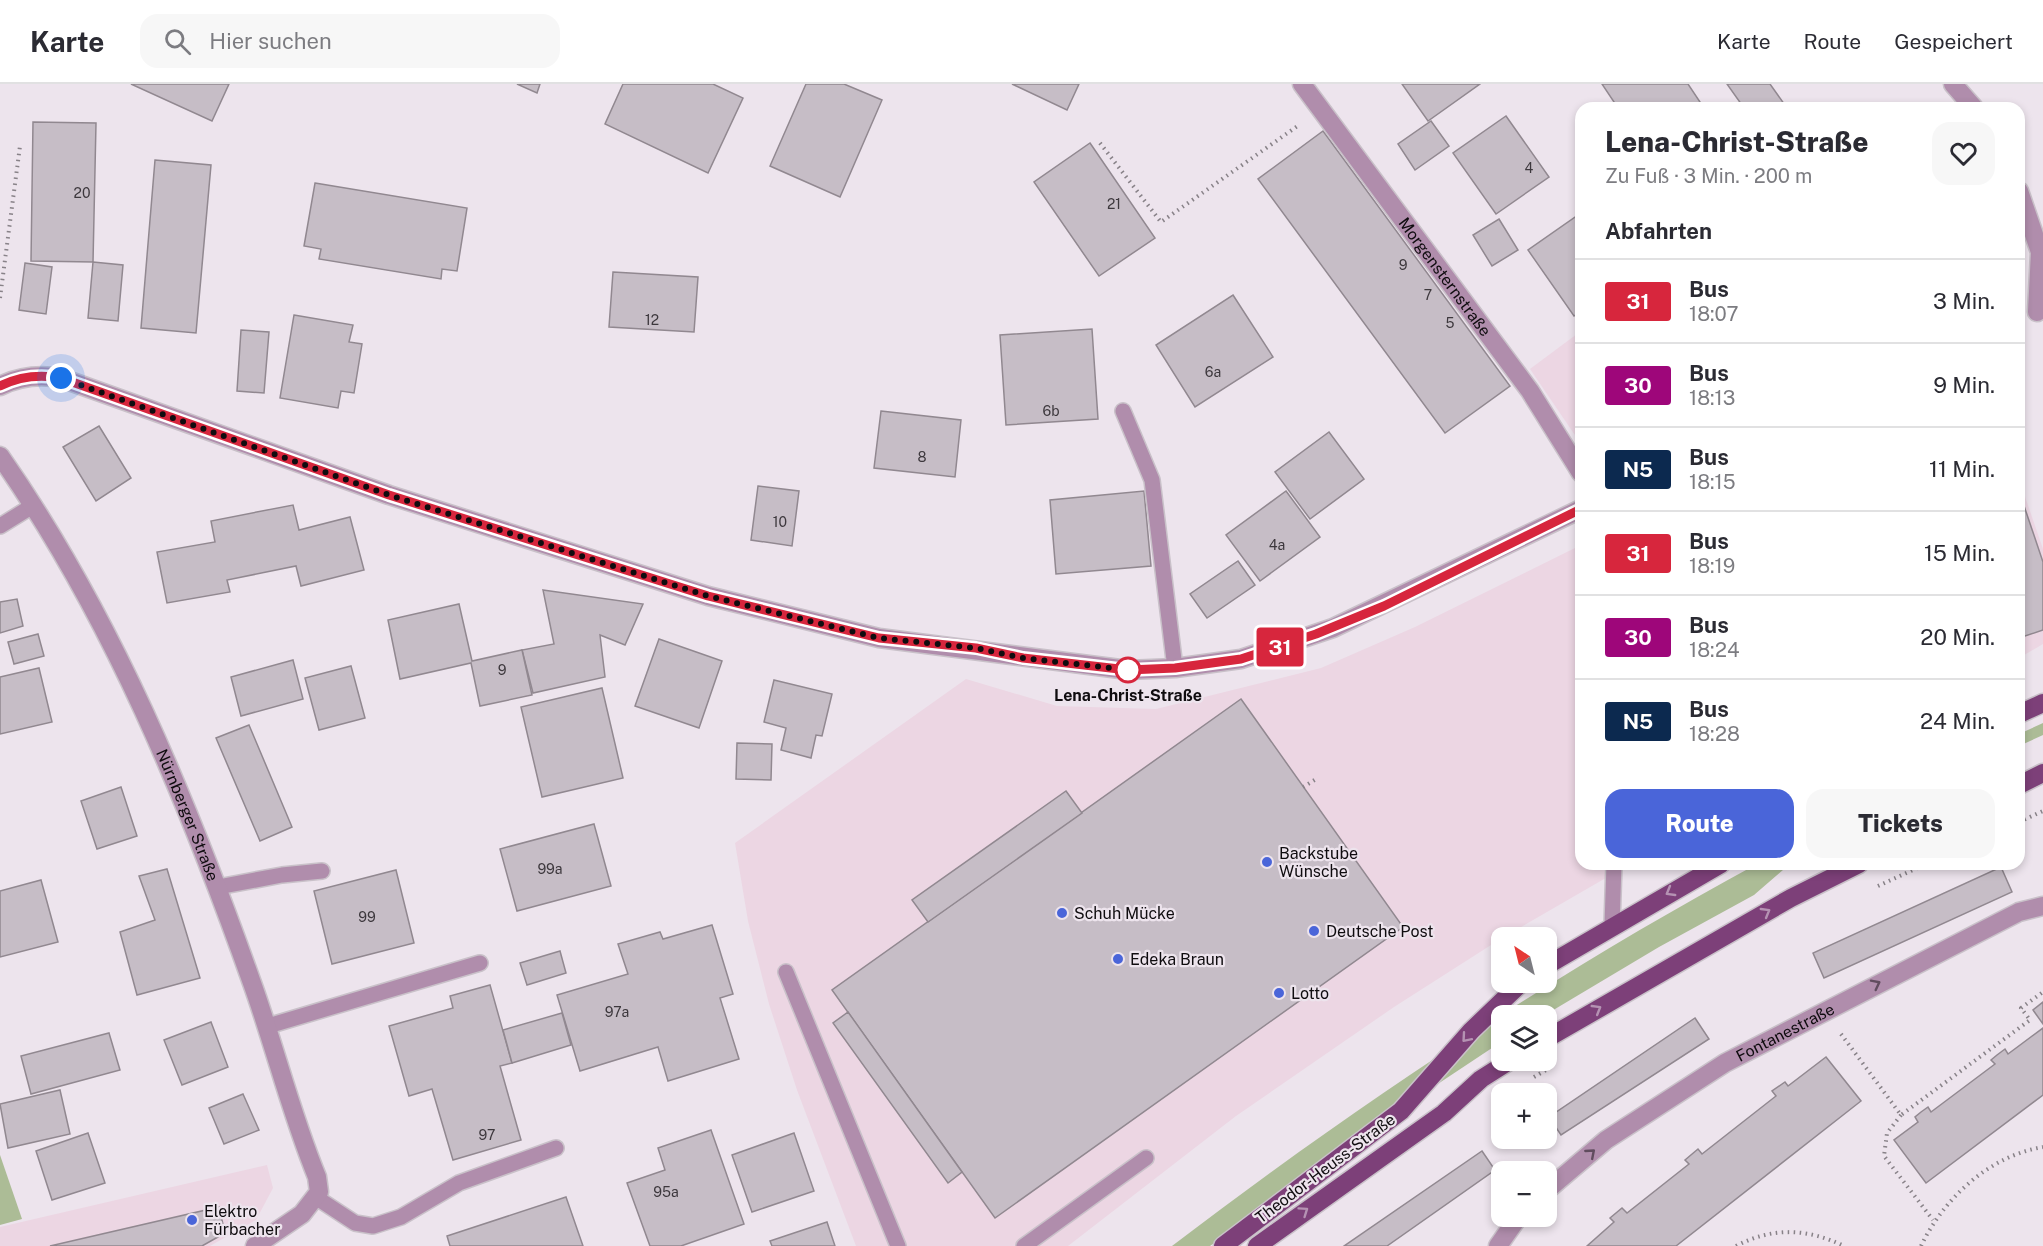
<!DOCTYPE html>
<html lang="de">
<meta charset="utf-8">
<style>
:root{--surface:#fff;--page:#f7f7f7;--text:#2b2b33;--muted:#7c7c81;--line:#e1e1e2;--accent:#4a65d9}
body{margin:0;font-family:"Public Sans",sans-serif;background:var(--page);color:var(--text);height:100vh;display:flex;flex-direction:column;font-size:22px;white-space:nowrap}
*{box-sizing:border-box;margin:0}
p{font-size:20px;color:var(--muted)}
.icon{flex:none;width:33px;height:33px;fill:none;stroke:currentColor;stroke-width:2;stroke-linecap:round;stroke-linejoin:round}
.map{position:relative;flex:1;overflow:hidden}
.panel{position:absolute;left:1575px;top:18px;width:450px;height:768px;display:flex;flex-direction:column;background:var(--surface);border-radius:18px;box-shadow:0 3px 9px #0003}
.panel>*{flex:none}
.badge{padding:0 12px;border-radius:4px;font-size:21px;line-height:39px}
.needle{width:39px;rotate:325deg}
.controls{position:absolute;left:1491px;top:843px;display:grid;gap:12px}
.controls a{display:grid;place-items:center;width:66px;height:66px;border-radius:12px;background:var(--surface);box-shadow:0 3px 9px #0003;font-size:30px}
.you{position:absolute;width:30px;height:30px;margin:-15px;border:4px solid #fff;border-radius:50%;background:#1a73e8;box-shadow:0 0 0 9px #1a73e833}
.map>.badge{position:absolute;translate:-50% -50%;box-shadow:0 0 0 3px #fff}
h2{padding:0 30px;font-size:22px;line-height:54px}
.round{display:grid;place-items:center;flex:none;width:63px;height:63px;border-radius:18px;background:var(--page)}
.summary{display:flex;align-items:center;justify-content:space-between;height:102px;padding:0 30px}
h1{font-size:28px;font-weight:800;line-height:45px}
.button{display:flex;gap:12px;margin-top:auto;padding:12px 30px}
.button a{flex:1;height:69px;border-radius:18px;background:var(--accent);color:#fff;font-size:24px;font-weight:800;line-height:69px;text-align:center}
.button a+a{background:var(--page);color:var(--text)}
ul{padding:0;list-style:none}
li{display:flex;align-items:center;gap:18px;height:84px;padding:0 30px;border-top:2px solid var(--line)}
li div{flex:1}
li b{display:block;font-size:22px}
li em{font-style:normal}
li .badge{min-width:66px;font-weight:700;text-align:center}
header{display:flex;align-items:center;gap:36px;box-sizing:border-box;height:84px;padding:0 30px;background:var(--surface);border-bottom:2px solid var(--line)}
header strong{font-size:28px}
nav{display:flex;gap:33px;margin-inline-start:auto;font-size:21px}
.search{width:420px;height:54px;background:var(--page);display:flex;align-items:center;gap:15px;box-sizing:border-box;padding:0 21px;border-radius:18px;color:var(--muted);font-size:22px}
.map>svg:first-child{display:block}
.commercial{fill:#ecd6e3}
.green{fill:#acbc96}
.building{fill:#c6bdc6;stroke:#918890;stroke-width:1.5}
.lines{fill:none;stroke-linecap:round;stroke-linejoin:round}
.lane-casing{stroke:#c9c1c9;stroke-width:18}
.street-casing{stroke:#c9c1c9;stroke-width:21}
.primary-casing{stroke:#c9c1c9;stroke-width:21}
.path{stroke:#888288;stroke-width:4;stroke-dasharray:1.5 4.5;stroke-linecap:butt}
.lane{stroke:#b08dac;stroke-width:15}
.street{stroke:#b08dac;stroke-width:18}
.primary{stroke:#7d4079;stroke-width:18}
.oneway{stroke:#b592b3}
.oneway2{stroke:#604c5e}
.line-casing{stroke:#fff;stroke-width:14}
.line{stroke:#d7263d;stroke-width:9}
.walk{stroke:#0f0c0f;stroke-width:6;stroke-dasharray:0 10.8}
.stop-dot{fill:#fff;stroke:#d7263d;stroke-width:3}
.poi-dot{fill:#4a65d9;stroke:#ede4ed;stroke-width:2}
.labels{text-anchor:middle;stroke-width:4.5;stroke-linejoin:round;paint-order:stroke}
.number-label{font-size:14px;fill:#3d383d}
.street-label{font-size:16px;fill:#0f0c0f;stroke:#ede4ed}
.stop-label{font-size:16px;font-weight:bold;fill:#0f0c0f;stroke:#ede4ed}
.poi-label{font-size:16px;fill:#0f0c0f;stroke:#ede4ed;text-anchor:start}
</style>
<header>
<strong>Karte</strong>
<div class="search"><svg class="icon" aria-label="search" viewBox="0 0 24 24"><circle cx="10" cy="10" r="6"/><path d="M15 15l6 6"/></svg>Hier suchen</div>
<nav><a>Karte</a><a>Route</a><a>Gespeichert</a></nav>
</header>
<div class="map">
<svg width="2043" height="1162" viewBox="0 0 2043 1162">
<rect width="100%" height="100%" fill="#ede4ed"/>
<g class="commercial">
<polygon points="1581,247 1581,360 1530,285"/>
<polygon points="2019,395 2043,465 2043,560 2019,574"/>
<polygon points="1581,461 1581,780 1630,780 1502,854 1394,923 1236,1032 1068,1162 856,1162 797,1006 769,920 748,837 735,759 966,595 1057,622 1156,625 1321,584 1415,543"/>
<polygon points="267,1081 273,1104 256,1136 210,1162 0,1162 0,1143"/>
</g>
<g class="green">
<polygon points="2043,639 2043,651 2019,662 2019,650"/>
<path d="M1757,780H1790L1754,811L1659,863L1545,931L1502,932L1501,958L1379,1039L1210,1162H1172C1358,1020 1552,891 1757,780Z"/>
<polygon points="0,1071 22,1135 0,1141"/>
</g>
<g class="building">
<polygon points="131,0 229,0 212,37"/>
<polygon points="517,0 540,0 537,9"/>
<polygon points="623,0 713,0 743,14 708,89 605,40"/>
<polygon points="806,0 844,0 882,16 840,113 770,82"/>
<polygon points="1012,0 1079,0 1067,26"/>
<polygon points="1402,0 1480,0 1428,37"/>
<polygon points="1602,0 1688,0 1704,24 1618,24"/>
<polygon points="1727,0 1770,0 1787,24 1744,24"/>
<polygon points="1506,32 1549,93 1496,130 1453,69"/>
<polygon points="1431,37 1449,62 1415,86 1398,60"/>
<polygon points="33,38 96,39 93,178 31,177"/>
<polygon points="1323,47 1510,302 1445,349 1258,95"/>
<polygon points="1090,59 1155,154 1099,192 1034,98"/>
<polygon points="155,76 211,81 196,249 141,244"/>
<polygon points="315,99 467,124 457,187 442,185 441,195 319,175 321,165 304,162"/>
<polygon points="1581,129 1581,227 1574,232 1528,166"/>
<polygon points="1499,135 1518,166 1492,182 1473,151"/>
<polygon points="93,178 123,181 118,237 88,234"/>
<polygon points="25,179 52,183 46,230 19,226"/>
<polygon points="613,188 698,193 694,248 609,243"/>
<polygon points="1233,211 1273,273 1195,323 1156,261"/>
<polygon points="294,231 353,241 349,258 362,260 354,309 341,307 338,324 280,314"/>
<polygon points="1092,245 1098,335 1006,341 1000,251"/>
<polygon points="241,246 269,248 264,309 237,307"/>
<polygon points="881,327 961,336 955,393 874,384"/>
<polygon points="99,342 131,394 96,417 63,363"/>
<polygon points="1329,348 1364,395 1310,435 1275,388"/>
<polygon points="758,402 799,407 792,462 751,456"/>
<polygon points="1144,407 1151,482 1056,490 1050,416"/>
<polygon points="1286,407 1320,453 1260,497 1226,451"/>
<polygon points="2019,407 2043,478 2043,546 2019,554"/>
<polygon points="293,421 299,446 350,433 364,486 301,502 296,482 227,496 230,508 167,519 157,468 215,458 211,437"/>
<polygon points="1238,477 1255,501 1207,534 1190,510"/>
<polygon points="543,506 643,520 625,561 600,551 605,593 533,609 522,566 554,560"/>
<polygon points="17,515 23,542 0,549 0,518"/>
<polygon points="459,520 472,577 522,566 532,611 480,622 471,579 400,595 388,536"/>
<polygon points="38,550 44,572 14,580 8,558"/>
<polygon points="659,555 722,577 699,644 635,622"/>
<polygon points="293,576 303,615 241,632 231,593"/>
<polygon points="351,582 365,634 319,646 305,594"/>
<polygon points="39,584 52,638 0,650 0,593"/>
<polygon points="774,596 832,610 822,652 816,651 811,674 781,666 786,644 764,638"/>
<polygon points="602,604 623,694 542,713 521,623"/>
<polygon points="1241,615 1403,843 995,1134 832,906"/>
<polygon points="249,641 292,743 260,757 216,654"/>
<polygon points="737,659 772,660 771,696 736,695"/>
<polygon points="121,703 137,752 97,765 81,717"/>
<polygon points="1066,707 1082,729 928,838 912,816"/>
<polygon points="594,740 611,802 517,827 500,765"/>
<polygon points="2001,783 2012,808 1824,894 1813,869"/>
<polygon points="167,785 200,894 137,911 120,848 155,836 139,792"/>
<polygon points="396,786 414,859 332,880 314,807"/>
<polygon points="41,796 58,858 0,873 0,807"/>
<polygon points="712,841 733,910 720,914 739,975 668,997 658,963 580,987 557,911 628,890 618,860 660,848 663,855"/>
<polygon points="560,867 566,889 527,901 520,879"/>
<polygon points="490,901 512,979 500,982 521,1056 453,1076 432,1005 409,1012 389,942 453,924 450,912"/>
<polygon points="2043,918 2043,940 2033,926"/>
<polygon points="848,928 962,1088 948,1099 833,939"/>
<polygon points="562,929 571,961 512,979 503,946"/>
<polygon points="1695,934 1709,955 1561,1051 1549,1033"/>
<polygon points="211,938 228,983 182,1001 164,956"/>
<polygon points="2043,944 2043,1011 1926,1099 1894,1056 1918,1038 1915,1033 1921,1028 1928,1023 1931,1028 1995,980 1991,976 1997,971 2005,965 2008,970"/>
<polygon points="109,949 120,986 31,1010 21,972"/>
<polygon points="1826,973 1861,1017 1676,1162 1587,1162 1614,1138 1610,1134 1622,1124 1627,1129 1689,1080 1685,1076 1698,1065 1702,1070 1776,1012 1772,1007 1785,998 1788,1002"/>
<polygon points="60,1006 70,1050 8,1064 0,1020"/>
<polygon points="243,1010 259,1046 224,1060 209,1024"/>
<polygon points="711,1046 744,1140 681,1162 650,1162 627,1099 665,1086 658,1064"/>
<polygon points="88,1049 105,1099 52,1116 36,1067"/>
<polygon points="794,1049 814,1107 752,1128 732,1071"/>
<polygon points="1482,1067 1495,1086 1387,1162 1344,1162"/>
<polygon points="566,1113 583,1162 450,1162 447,1152"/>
<polygon points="219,1123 225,1149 202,1162 50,1162"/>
<polygon points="827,1138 835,1162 772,1162 770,1157"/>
</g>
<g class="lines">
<defs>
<g id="lane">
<polyline points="1123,327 1152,396 1175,584"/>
<polyline points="0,442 34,421"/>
<polyline points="218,803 282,791 322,787"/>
<polyline points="1612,841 1614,780"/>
<polyline points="786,888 898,1162"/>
<polyline points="268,942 480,879"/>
<polyline points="317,1114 355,1139 373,1142 401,1133 459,1099 556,1064"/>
<polyline points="1024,1162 1146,1074"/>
</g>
<g id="street">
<path id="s1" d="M1302,0L1530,307L1581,389"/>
<polyline points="1953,0 1974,24"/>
<polyline points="2019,107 2040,168 2037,228"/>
<path d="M0,302C20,292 39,290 61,294L389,411L708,512L879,554L1128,586L1175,584L1241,575L1333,544L1581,425"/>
<path id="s2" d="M0,372C112,532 187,716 252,899C275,963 291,1030 317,1093L319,1108L302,1130L255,1162"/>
<path id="s3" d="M1546,1107L1606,1056L1725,979L2019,828L2043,822"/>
<polyline points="1498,1162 1519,1132"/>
</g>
<g id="primary">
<polyline points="2019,630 2043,619"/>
<polyline points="2019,701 2043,689"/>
<polyline points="1546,882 1721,780"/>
<polyline points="1546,955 1791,814 1859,780"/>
<polyline points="1223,1162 1401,1027 1471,947 1522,898"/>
<polyline points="1257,1162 1444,1029 1481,995 1511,976"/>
</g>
</defs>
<use href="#lane" class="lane-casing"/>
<use href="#street" class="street-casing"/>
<use href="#primary" class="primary-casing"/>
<g class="path">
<polyline points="1100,59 1161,138 1299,41"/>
<polyline points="0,214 20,62"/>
<polyline points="1303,703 1318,694"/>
<polyline points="2019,738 2043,727"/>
<polyline points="1878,802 1926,780"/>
<polyline points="1841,950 1901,1031 2030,936 2021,924 2043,908"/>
<polyline points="1534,993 1551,983"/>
<polyline points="1901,1031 1887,1049 1884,1072 1933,1136"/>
<path d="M1736,1162C1772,1143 1807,1144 1844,1162"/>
<path d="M1921,1162C1944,1114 1989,1072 2043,1063"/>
</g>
<use href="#lane" class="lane"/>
<use href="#street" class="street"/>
<use href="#primary" class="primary"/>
</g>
<defs><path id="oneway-chevron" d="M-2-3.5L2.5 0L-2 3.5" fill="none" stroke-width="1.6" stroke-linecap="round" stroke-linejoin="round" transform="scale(1.5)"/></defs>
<g class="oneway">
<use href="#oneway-chevron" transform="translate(1670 808) rotate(150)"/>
<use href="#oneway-chevron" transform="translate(1766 828) rotate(-30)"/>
<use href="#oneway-chevron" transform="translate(1597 925) rotate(-31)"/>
<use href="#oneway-chevron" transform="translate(1466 954) rotate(131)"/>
<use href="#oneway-chevron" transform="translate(1304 1127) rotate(-35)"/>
</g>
<g class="oneway2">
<use href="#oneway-chevron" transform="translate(1876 900) rotate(-27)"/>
<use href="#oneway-chevron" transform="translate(1591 1069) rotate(-41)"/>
</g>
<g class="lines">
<defs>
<path id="line" d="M0,302C20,292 39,290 61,294L389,411L708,512L879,554L976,564L1023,574L1128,586L1175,584L1241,575L1316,550L1384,522L1581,425"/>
</defs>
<use href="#line" class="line-casing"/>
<use href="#line" class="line"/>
<polyline class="walk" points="61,294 389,411 708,512 879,554 976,564 1023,574 1128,586"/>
</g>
<circle class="stop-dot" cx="1128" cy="586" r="12"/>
<g class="poi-dot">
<circle cx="1267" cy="778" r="6"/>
<circle cx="1062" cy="829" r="6"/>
<circle cx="1314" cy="847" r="6"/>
<circle cx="1118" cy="875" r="6"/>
<circle cx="1279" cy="909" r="6"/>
<circle cx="192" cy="1136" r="6"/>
</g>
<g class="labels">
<g class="number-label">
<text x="1529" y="89">4</text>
<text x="82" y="114">20</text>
<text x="1114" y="125">21</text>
<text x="1403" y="186">9</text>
<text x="1428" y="216">7</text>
<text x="652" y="241">12</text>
<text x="1450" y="244">5</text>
<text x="1213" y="293">6a</text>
<text x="1051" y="332">6b</text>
<text x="922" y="378">8</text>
<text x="780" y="443">10</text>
<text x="1277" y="466">4a</text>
<text x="502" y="591">9</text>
<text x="550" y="790">99a</text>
<text x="367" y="838">99</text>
<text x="617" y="933">97a</text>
<text x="487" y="1056">97</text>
<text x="666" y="1113">95a</text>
</g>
<g class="street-label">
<text dy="6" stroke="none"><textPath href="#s1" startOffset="240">Morgensternstraße</textPath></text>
<text dy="6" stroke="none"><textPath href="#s2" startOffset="406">Nürnberger Straße</textPath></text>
<text dy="6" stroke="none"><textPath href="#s3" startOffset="288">Fontanestraße</textPath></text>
<text transform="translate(1325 1084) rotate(-37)" y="6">Theodor-Heuss-Straße</text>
</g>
<g class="stop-label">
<text x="1128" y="617">Lena-Christ-Straße</text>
</g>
<g class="poi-label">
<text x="1279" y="775">Backstube<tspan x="1279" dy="18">Wünsche</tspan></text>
<text x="1074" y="835">Schuh Mücke</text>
<text x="1326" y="853">Deutsche Post</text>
<text x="1130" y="881">Edeka Braun</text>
<text x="1291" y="915">Lotto</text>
<text x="204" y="1133">Elektro<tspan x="204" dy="18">Fürbacher</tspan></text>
</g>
</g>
</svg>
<div class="controls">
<a><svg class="needle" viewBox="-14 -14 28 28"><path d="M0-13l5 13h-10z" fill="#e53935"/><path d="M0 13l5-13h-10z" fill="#7c7c81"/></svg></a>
<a><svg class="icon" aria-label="layers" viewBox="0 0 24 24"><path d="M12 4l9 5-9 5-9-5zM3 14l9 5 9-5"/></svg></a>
<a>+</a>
<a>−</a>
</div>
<div class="you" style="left:61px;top:294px"></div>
<b class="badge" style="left:1280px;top:563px;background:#d7263d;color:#fff">31</b>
<section class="panel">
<div class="summary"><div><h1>Lena-Christ-Straße</h1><p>Zu Fuß · 3 Min. · 200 m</p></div><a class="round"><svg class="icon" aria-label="heart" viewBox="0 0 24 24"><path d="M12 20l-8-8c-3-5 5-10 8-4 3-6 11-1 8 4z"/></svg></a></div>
<h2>Abfahrten</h2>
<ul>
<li><span class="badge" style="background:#d7263d;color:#fff">31</span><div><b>Bus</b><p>18:07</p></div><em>3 Min.</em></li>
<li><span class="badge" style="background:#9e067a;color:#fff">30</span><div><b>Bus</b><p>18:13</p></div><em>9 Min.</em></li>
<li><span class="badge" style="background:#0c294f;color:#fff">N5</span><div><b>Bus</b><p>18:15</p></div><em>11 Min.</em></li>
<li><span class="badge" style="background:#d7263d;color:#fff">31</span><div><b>Bus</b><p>18:19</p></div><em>15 Min.</em></li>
<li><span class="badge" style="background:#9e067a;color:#fff">30</span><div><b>Bus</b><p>18:24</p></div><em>20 Min.</em></li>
<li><span class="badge" style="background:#0c294f;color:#fff">N5</span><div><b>Bus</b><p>18:28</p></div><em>24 Min.</em></li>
</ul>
<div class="button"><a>Route</a><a>Tickets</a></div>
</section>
</div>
